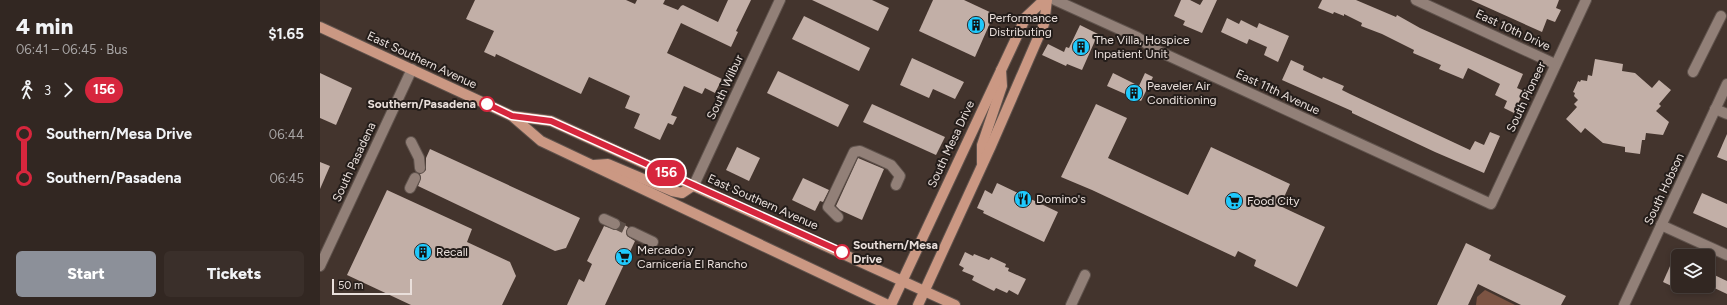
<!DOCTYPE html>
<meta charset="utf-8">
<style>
:root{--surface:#322722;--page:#3a2f2a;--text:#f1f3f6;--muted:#a8a5a5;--line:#4d4440;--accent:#8c9099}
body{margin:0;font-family:Figtree,sans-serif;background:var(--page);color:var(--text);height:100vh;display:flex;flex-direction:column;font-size:15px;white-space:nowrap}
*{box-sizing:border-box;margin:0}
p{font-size:13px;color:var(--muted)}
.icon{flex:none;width:22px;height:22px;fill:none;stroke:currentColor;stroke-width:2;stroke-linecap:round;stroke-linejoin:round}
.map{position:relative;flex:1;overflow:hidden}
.panel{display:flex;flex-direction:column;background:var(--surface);width:320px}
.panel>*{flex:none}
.badge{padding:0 8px;border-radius:13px;font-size:14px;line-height:26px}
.buttons{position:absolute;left:1351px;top:249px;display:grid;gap:8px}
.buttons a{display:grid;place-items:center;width:44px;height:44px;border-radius:6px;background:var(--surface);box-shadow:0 2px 6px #0003,0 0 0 1px var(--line);font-size:20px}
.scale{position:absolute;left:12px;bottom:10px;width:80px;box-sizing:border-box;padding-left:4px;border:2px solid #e9dfdb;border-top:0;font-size:11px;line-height:14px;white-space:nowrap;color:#e9dfdb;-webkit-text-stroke:3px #241d1a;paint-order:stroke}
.map>.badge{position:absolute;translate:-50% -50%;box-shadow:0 0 0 2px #fff}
.legs{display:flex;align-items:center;gap:6px;height:44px;padding:0 16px;font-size:13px}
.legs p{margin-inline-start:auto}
.headline{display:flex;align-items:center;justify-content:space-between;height:68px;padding:0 16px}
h1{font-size:22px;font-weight:800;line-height:30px}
.cta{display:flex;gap:8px;margin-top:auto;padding:8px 16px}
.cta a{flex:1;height:46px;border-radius:6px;background:var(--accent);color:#fff;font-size:16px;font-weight:800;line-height:46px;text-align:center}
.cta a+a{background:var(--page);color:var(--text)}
ul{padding:0 16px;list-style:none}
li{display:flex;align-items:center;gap:14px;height:44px;font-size:15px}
li i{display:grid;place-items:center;width:6px;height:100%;margin:0 5px;background:currentColor}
li i::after{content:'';width:10px;height:10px;margin:-5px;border:3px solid;border-radius:50%;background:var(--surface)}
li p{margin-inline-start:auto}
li:first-child i{background:linear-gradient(#0000 50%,currentColor 0)}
li:last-child i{background:linear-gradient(currentColor 50%,#0000 0)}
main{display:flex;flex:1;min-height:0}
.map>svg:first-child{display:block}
.green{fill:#7c5443}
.building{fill:#c2afa7}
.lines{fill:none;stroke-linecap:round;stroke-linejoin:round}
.minor-tunnel{stroke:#5c4e47;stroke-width:10;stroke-dasharray:10 5;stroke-linecap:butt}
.minor-casing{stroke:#5f524c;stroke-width:12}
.major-casing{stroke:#5f524c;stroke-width:12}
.minor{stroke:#928078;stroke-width:10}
.major{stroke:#cb9883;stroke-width:10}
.line-1-casing{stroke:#fff;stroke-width:9}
.line-1{stroke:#d7263d;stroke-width:6}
.stop-1-dot{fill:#fff;stroke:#d7263d;stroke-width:2}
.labels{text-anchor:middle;stroke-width:4;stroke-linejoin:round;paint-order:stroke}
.poi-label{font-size:12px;fill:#e9dfdb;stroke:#241d1a;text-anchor:start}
.street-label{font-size:12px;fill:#e9dfdb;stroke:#241d1a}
.stop-label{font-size:12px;font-weight:bold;fill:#e9dfdb;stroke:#241d1a;text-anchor:end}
</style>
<main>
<section class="panel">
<div class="headline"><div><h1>4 min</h1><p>06:41 – 06:45 · Bus</p></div><b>$1.65</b></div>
<div class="legs"><svg class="icon" aria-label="walk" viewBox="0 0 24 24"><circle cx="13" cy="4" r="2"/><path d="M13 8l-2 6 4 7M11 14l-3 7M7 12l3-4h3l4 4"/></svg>3<svg class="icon" aria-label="forward" viewBox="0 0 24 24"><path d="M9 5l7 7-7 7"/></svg><b class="badge" style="background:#d7263d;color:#fff">156</b></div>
<ul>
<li><i style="color:#d7263d"></i><b>Southern/Mesa Drive</b><p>06:44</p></li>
<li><i style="color:#d7263d"></i><b>Southern/Pasadena</b><p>06:45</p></li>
</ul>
<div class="cta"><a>Start</a><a>Tickets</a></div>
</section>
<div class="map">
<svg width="1407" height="305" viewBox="0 0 1407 305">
<rect width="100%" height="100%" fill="#43342d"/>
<polygon class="green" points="1165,290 1195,305 1156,305 1157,297"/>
<g class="building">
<polygon points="155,0 306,0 315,4 317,0 345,0 343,4 358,10 361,6 363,5 398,22 408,0 431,0 416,31 418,32 411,47 361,23 347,53 402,79 395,93 385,88 382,94 364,86 351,115 357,117 353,125 348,123 340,140 314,128 320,114 305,108 310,96 269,77 261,94 176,54 175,57 164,52 174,31 146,19"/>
<polygon points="492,0 552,0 569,8 558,31"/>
<polygon points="613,0 644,0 674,14 655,57 599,31"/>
<polygon points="861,0 870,0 880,5 883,0 897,0 882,33 863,25 865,21 854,16"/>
<polygon points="1002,0 1036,0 1076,17 1077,15 1100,28 1203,74 1197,88 1204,91 1194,113 1184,108 1187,101 1175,95 1180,84 1148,68 1143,79 1119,69 1121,65 1093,53 1094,50 1062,34 1041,26 1042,23 1024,14 1024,16 1014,12 1013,14 998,8"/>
<polygon points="1151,0 1239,0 1236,8 1241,10 1235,22 1227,19 1222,32"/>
<polygon points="484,16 550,48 539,71 472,39"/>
<polygon points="907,18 919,24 921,20 937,28 939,23 969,36 958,62 944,55 947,47 929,39 927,44 901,32"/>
<polygon points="760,25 778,34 762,70 747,64 746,66 722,55 728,44 744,52 746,47 749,48"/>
<polygon points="592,58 644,82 635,99 613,89 609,98 580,85"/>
<polygon points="1275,59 1303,64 1302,71 1315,73 1332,88 1339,80 1351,90 1339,104 1341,106 1336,111 1349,122 1343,135 1326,133 1325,140 1322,140 1320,154 1305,152 1305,147 1283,143 1265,128 1261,133 1246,119 1257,107 1254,104 1258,100 1254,96 1255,93 1253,92 1258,81 1260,82 1261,80 1267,81 1268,75 1272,76"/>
<polygon points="971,60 984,66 983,70 1002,79 1003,77 1024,86 1022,90 1030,94 1150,150 1155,141 1164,145 1170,132 1180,136 1164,173 1115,152 1032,113 1032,111 962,80"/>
<polygon points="458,71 529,105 518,127 447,93"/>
<polygon points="0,73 32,88 16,125 0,118"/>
<polygon points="793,73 819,86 825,73 833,77 821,101 787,86"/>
<polygon points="552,104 625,137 616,155 543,122"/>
<polygon points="776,104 807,118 788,158 868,195 891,147 970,184 960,206 1005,227 977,287 934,266 936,260 918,251 915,257 772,190 741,177"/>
<polygon points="1407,134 1407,161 1397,157"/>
<polygon points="417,147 440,158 429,181 406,170"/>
<polygon points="110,149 260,218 246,248 235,251 98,186 101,178 100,174 106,170 106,158"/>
<polygon points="538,158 564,169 542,220 520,210 516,206"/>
<polygon points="0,162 10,166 0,189"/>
<polygon points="483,178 509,190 503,202 500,201 495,211 472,200"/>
<polygon points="677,183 738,212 724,242 663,213 664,211 657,208 665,190 672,194"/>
<polygon points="67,190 152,229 147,242 190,262 196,276 182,305 91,305 27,275"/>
<polygon points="1382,193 1407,204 1407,228 1373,213"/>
<polygon points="301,223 308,227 306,232 307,236 315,241 285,305 247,305 259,279 264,282 272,264 267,261 284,226 296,230 301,227"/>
<polygon points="1146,243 1171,255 1169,260 1246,296 1241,305 1201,305 1158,284 1148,305 1117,305"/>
<polygon points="1358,248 1358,289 1343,282"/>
<polygon points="645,252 653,256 654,254 669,260 671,257 686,264 685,267 689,268 688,271 706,279 698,295 689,290 687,293 676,288 674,291 652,280 654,276 642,271 644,268 639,265"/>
<polygon points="1388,272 1407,281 1407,294 1388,285"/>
</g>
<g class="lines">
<polyline class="minor-tunnel" points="295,224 312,232"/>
<defs>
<g id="minor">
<polyline points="735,0 817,37 836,50 1171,204 1266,0"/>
<polyline points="1096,0 1235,64"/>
<polyline points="1373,72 1401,16"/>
<polyline points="1395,109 1407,114"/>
<polyline points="91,142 99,158 100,168"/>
<polyline points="374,185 460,0"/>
<polyline points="90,188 95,178"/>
<polyline points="518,217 508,207 534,152 540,151 571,165 580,176 576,185"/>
<polyline points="284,219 295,224"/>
<polyline points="1341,225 1407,255"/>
<polyline points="312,232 333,242"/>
<polyline points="0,266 92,69"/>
<polyline points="751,305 765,275"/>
<polyline points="1304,305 1407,84"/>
</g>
<g id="major">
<polyline points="0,27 192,116 221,141 568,305"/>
<polyline points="192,116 231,121 635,305"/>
<polyline points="662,163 662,145 682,86 681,70"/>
<polyline points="274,165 288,164 352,191 362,193 374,185"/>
<polyline points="571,305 706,17 724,0"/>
<polyline points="598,305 671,146 724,24 727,0"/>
</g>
</defs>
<use href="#minor" class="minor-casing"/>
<use href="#major" class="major-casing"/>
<use href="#minor" class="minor"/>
<use href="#major" class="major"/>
</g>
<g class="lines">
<defs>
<polyline id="line-1" points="167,104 192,116 231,121 522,252"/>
</defs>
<use href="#line-1" class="line-1-casing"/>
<use href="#line-1" class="line-1"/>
</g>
<defs>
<symbol id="building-disc" viewBox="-11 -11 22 22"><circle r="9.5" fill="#1fc9fd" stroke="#241d1a"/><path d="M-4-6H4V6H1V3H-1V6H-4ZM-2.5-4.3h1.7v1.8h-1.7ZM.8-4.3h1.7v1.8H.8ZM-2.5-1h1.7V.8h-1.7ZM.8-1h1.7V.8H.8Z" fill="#111"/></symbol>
<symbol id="restaurant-disc" viewBox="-11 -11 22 22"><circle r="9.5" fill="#1fc9fd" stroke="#241d1a"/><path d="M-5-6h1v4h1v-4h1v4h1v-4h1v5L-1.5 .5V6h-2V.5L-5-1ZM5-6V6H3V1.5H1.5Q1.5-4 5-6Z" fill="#111"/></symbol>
<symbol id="supermarket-disc" viewBox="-11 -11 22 22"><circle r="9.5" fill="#1fc9fd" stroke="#241d1a"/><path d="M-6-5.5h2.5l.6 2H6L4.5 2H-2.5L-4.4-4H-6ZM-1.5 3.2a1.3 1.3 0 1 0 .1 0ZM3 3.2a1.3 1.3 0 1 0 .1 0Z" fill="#111"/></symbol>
</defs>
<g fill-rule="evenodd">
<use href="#building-disc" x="646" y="15" width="20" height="20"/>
<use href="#building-disc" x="751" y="37" width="20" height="20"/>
<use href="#building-disc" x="804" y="83" width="20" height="20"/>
<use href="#restaurant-disc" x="693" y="189" width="20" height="20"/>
<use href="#supermarket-disc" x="904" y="191" width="20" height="20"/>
<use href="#building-disc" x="93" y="242" width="20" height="20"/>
<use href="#supermarket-disc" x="294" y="247" width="20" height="20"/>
</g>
<g class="stop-1-dot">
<circle cx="167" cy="104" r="7"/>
<circle cx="522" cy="252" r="7"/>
</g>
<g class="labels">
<g class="poi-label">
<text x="669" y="22">Performance<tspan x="669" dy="14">Distributing</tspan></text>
<text x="774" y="44">The Villa, Hospice<tspan x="774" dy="14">Inpatient Unit</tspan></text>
<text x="827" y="90">Peaveler Air<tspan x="827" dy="14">Conditioning</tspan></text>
<text x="716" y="203">Domino's</text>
<text x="927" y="205">Food City</text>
<text x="317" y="254">Mercado y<tspan x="317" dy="14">Carniceria El Rancho</tspan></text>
<text x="116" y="256">Recall</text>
</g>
<g class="street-label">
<text transform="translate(1193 30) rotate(25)" y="4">East 10th Drive</text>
<text transform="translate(102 60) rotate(25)" y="4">East Southern Avenue</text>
<text transform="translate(405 87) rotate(-65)" y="4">South Wilbur</text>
<text transform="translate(958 92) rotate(25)" y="4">East 11th Avenue</text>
<text transform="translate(1206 97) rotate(-65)" y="4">South Pioneer</text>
<text transform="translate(631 144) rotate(-65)" y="4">South Mesa Drive</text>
<text transform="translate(34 162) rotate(-65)" y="4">South Pasadena</text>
<text transform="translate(1344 189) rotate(-65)" y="4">South Hobson</text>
<text transform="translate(443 202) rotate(24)" y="4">East Southern Avenue</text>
</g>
<g class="stop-label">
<text x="156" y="108">Southern/Pasadena</text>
<text x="533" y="249" text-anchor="start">Southern/Mesa<tspan x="533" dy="14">Drive</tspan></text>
</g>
</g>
</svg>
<div class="buttons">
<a><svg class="icon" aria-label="layers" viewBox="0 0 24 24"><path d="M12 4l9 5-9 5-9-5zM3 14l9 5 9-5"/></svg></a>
</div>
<div class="scale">50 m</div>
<b class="badge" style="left:346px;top:173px;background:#d7263d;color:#fff">156</b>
</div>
</main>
